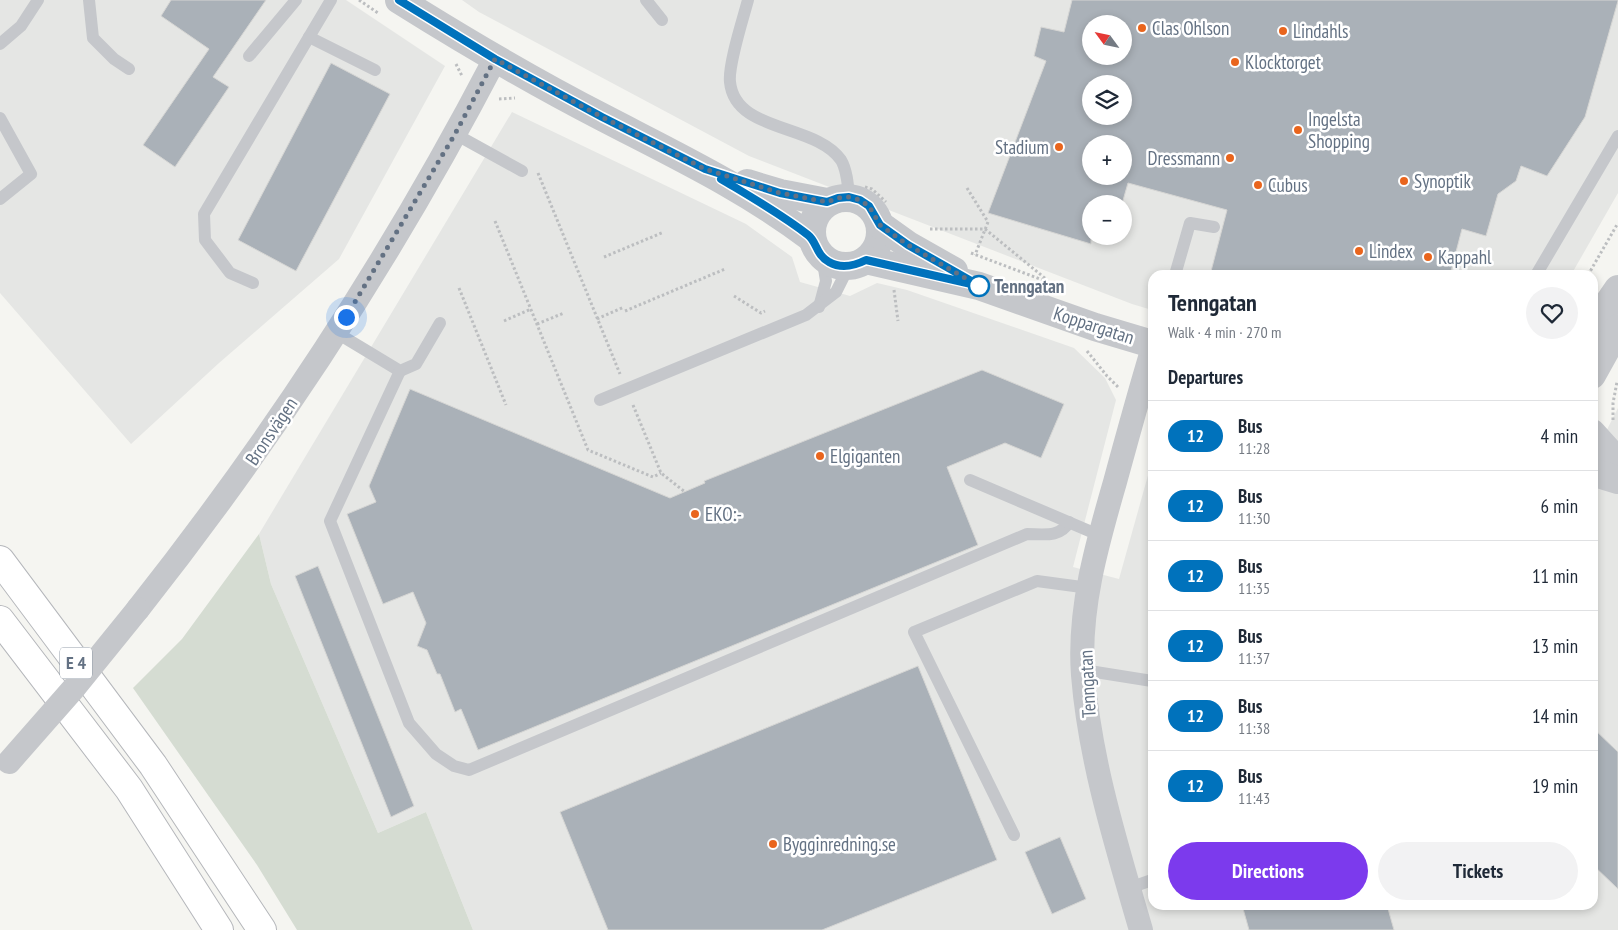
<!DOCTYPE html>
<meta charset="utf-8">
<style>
:root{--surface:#fff;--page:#f2f2f3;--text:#1f2937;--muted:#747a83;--line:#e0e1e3;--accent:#7c3aed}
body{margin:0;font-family:"PT Sans Narrow",sans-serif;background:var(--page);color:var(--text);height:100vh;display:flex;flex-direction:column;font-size:19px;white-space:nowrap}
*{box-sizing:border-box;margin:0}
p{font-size:16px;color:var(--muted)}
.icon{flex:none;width:28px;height:28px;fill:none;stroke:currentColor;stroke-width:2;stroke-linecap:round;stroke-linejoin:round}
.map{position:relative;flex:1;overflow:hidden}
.side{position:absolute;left:1148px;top:270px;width:450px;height:640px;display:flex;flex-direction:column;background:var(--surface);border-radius:15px;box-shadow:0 2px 8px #0003}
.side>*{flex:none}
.badge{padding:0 10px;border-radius:16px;font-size:18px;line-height:32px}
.needle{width:32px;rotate:303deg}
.controls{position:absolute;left:1082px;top:15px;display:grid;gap:10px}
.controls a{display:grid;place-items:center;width:50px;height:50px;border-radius:50%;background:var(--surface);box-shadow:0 2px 8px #0003;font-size:25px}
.you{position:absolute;width:25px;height:25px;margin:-12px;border:4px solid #fff;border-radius:50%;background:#1a73e8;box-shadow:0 0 0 8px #1a73e833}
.map>.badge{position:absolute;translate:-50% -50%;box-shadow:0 0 0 2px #fff}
h2{padding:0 20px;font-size:19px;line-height:45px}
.round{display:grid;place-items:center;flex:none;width:52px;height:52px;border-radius:26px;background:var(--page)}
.summary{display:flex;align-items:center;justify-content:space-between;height:85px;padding:0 20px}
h1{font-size:24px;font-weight:700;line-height:38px}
.button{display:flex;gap:10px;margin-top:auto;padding:10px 20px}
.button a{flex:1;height:58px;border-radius:30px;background:var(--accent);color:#fff;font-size:20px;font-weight:700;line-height:58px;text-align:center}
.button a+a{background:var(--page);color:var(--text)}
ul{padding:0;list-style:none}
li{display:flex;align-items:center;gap:15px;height:70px;padding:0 20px;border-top:1px solid var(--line)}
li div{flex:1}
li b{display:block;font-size:19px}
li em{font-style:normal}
li .badge{min-width:55px;font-weight:700;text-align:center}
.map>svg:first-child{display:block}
.built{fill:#e5e6e4;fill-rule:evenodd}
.green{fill:#d5dcd2}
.building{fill:#aab1b8;stroke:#d6d6d4;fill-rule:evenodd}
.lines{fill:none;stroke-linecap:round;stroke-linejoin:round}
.motorway-casing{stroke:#b5b7bb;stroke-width:30}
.path{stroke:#bcbec0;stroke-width:3;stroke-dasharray:2.5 2.5;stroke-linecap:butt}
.service{stroke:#c5c7cb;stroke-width:12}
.minor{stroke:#c5c7cb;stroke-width:24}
.tertiary{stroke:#c5c7cb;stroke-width:28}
.motorway{stroke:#fff;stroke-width:28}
.minor-bridge{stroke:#c5c7cb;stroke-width:24}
.line-casing{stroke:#fff;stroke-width:11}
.line{stroke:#0072bc;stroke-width:8}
.walk{stroke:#637183;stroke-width:5;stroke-dasharray:0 9}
.poi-dot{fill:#e9651d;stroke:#fff;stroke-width:2}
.stop-dot{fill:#fff;stroke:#0072bc;stroke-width:2.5}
.labels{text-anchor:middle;stroke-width:5;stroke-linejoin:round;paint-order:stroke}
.shield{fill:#fff;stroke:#929ca8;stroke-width:1}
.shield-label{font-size:18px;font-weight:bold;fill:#637183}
.poi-label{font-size:19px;fill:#637183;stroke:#fff;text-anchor:start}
.stop-label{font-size:19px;font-weight:bold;fill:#637183;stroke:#fff;text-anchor:start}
.street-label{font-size:19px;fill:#637183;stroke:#fff}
</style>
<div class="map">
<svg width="1618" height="930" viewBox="0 0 1618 930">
<rect width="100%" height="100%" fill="#f5f5f1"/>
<g class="built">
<polygon points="0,0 346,0 445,66 339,259 219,363 131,444 0,293"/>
<path d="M462,0H1618V193L1571,275H1152V310L1132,304L749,156L479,12ZM1091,24H1124V56H1091ZM1091,84H1124V116H1091ZM1091,144H1124V176H1091ZM1091,204H1124V236H1091Z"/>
<polygon points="512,112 746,224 792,257 800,282 850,296 877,283 907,290 1074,348 1105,378 1116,400 1073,567 1119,579 1152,461 1152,905 1592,905 1593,457 1618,408 1618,930 473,930 426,812 378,833 271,584 259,534"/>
</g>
<polygon class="green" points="259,534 271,584 378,833 426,812 473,930 297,930 257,865 133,688 182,639"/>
<g class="building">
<polygon points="171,0 266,0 213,77 229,87 175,167 143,145 209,49 161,16"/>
<path d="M1072,0H1618V1L1585,117L1547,176L1521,166L1516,181L1498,194L1486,236L1462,229L1450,275H1210L1227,210L1128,183L1122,204H1091V244L988,213L1046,61L1034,56L1041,27L1064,32ZM1091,24H1124V56H1091ZM1091,84H1124V116H1091ZM1091,144H1124V176H1091Z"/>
<polygon points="331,63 390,94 296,271 238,240"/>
<polygon points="982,370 1064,404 1041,458 1005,443 947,467 978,545 478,750 461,709 455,712 440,674 437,674 427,650 417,646 426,623 413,592 383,604 347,514 376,502 369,486 410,389 670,498 705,483 704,481"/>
<polygon points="318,566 414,806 391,817 295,576"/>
<polygon points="918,666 997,860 822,930 608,930 560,812"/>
<polygon points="1592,727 1618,752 1618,889 1592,864"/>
<polygon points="1060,837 1086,899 1052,914 1025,852"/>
<polygon points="1242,905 1387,905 1394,930 1249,930"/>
</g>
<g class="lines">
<defs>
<g id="motorway">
<polyline points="0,560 153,765 262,930"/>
<polyline points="0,620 129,789 219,930"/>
</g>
</defs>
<use href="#motorway" class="motorway-casing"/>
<g class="path">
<polyline points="359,0 378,13"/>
<polyline points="456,64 462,76"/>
<polyline points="499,99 515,98"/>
<polyline points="538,173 620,374"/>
<polyline points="865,187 872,189 886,202"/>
<polyline points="967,188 988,222 975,255"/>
<polyline points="495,221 588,450 653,477 661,473"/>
<polyline points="930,229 985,229 1046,279"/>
<polyline points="971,253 1056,285"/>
<polyline points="604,257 664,232"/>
<polyline points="1588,275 1618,223"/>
<polyline points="459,288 506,405"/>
<polyline points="894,290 898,321"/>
<polyline points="734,296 761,313 765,311"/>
<polyline points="625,311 725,269"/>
<polyline points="597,319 624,307"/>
<polyline points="504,321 531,309"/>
<polyline points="537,324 564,313"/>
<polyline points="1087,351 1107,376 1119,388"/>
<polyline points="633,405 661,473 685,492"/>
<polyline points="1613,420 1613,403 1617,382"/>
</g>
<g class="service">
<polyline points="89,0 93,38 114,59 129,69"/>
<polyline points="646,0 662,20"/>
<path d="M748,0C743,19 728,65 730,82C735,133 815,123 841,160C847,170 848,185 849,197"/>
<polyline points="309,37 375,70"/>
<polyline points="0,44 21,26 38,0"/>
<polyline points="249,56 296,0"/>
<polyline points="0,118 31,174 0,199"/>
<polyline points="455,134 522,171"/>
<polyline points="1175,275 1190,223 1214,227"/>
<polyline points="1536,275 1618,136"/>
<polyline points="253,283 230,273 205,240 204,214 331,0"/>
<polyline points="819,307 826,281 822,256"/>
<polyline points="337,333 400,371 416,364 440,323"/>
<path d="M400,371L330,521L409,723L436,754L454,766L469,770L1027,534C1043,534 1060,538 1069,522"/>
<polyline points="600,400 806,315 836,292 849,266"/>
<polyline points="970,480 1101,536"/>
<polyline points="1083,670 1152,681"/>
<polyline points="1014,835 914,632 1037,581 1089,588"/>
<polyline points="1129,888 1152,880"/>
</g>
<g class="minor">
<path d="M138,609C274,437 394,253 495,59"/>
<path d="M1141,930C1117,847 1090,762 1083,675C1078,610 1097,544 1115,482C1127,438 1139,394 1152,351"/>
</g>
<g class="tertiary">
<path d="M399,0C466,42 534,82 604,118C675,155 747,189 811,238"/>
<polyline points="747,183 780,193 827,202"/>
<circle cx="846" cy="232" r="34"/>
<polyline points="880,225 908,245 954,271"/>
<polyline points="866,260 979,286 1095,327 1152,344"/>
<polyline points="1592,327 1618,289"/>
<polyline points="1592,375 1618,328"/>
<polyline points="1592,433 1618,462"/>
<polyline points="1592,472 1618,480"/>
</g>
<use href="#motorway" class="motorway"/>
<polyline class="minor-bridge" points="9,762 74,688 138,609"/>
</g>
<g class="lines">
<defs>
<path id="line" d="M399,0L495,59L602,117L705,169L780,193L827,202L838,198L849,197L860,200L869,206L880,225L908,245L980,286L866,260C854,266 841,269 829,262C816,255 817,242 808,235C781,214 751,197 721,179"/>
</defs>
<use href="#line" class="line-casing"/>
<use href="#line" class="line"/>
<polyline class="walk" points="346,317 455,134 495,59 602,117 705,169 780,193 827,202 838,198 849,197 860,200 869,206 880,225 908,245 979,286"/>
</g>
<g class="poi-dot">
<circle cx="1142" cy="28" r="5"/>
<circle cx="1283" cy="31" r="5"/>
<circle cx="1235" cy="62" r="5"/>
<circle cx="1298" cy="130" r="5"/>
<circle cx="1059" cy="147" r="5"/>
<circle cx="1230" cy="158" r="5"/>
<circle cx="1404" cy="181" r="5"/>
<circle cx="1258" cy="185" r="5"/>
<circle cx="1359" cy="251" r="5"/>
<circle cx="1428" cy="257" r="5"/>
<circle cx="820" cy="456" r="5"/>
<circle cx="695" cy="514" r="5"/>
<circle cx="773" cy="844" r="5"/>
</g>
<circle class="stop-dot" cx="979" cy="286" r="10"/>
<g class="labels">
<rect class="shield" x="60" y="647.5" width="32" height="31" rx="4"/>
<g class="shield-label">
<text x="76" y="669">E 4</text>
</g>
<g class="poi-label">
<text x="1152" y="35">Clas Ohlson</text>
<text x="1293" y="38">Lindahls</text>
<text x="1245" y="69">Klocktorget</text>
<text x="1308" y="126">Ingelsta<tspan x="1308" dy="22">Shopping</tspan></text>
<text x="1049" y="154" text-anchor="end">Stadium</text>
<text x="1220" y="165" text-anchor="end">Dressmann</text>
<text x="1414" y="188">Synoptik</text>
<text x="1268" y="192">Cubus</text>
<text x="1369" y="258">Lindex</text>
<text x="1438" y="264">Kappahl</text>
<text x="830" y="463">Elgiganten</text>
<text x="705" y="521">EKO:-</text>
<text x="783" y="851">Bygginredning.se</text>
</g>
<g class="stop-label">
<text x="994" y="293">Tenngatan</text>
</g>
<g class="street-label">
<text transform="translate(1094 325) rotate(18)" y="7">Koppargatan</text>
<text transform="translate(271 431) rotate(-56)" y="7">Bronsvägen</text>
<text transform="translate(1087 684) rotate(-93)" y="7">Tenngatan</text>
</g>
</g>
</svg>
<div class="controls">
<a><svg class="needle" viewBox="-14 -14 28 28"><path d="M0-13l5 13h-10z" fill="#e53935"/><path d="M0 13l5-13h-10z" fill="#747a83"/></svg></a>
<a><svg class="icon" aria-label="layers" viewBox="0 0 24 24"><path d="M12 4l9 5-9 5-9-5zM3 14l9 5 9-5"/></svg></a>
<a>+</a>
<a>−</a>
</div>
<div class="you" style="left:346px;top:317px"></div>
<section class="side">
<div class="summary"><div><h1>Tenngatan</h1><p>Walk · 4 min · 270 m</p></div><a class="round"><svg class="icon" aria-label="heart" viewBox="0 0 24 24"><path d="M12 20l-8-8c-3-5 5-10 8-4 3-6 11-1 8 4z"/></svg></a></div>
<h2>Departures</h2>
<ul>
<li><span class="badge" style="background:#0072bc;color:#fff">12</span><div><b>Bus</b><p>11:28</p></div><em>4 min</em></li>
<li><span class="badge" style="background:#0072bc;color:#fff">12</span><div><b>Bus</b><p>11:30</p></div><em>6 min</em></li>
<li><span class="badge" style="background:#0072bc;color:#fff">12</span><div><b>Bus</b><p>11:35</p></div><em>11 min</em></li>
<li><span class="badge" style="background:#0072bc;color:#fff">12</span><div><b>Bus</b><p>11:37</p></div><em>13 min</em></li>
<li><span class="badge" style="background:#0072bc;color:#fff">12</span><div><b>Bus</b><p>11:38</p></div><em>14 min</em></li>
<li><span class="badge" style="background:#0072bc;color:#fff">12</span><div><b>Bus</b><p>11:43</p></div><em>19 min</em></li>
</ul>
<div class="button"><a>Directions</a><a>Tickets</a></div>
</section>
</div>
